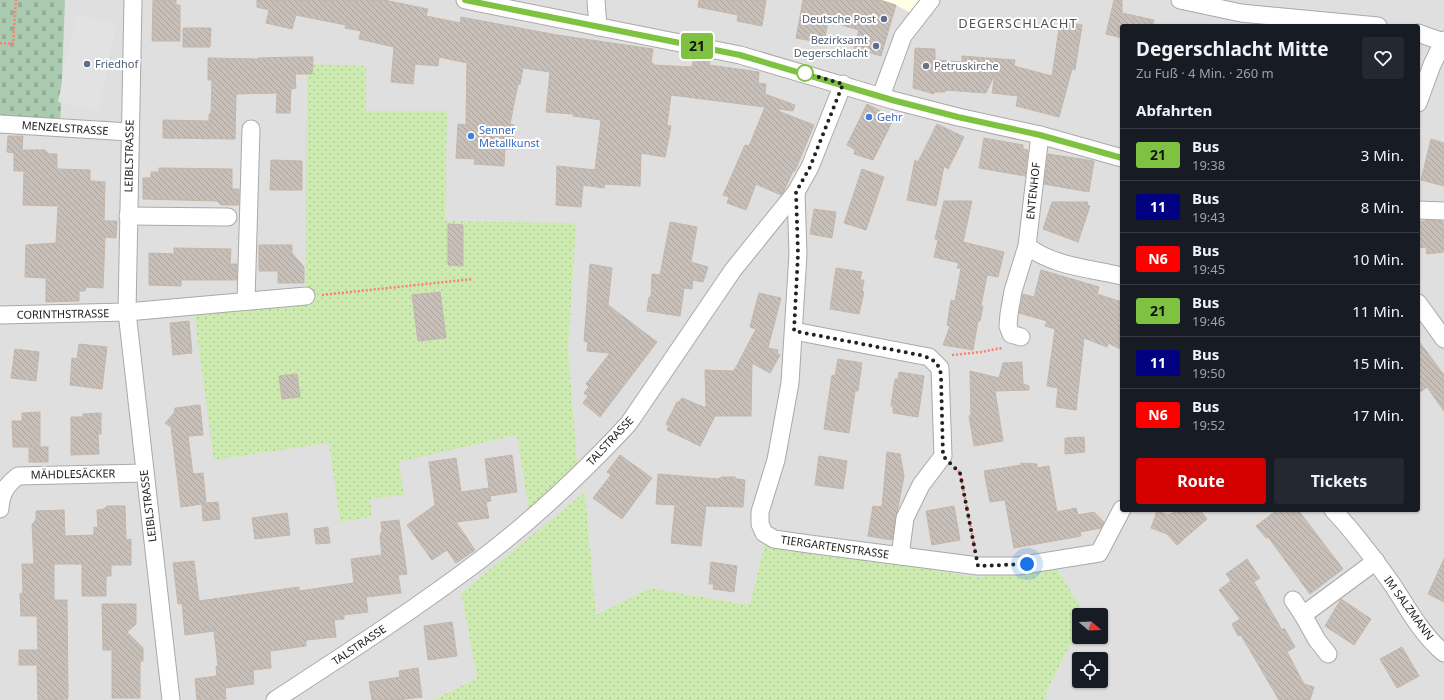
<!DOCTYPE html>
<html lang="de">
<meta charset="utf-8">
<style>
:root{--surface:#171b24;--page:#242831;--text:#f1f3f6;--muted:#9ea1a6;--line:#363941;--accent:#d40000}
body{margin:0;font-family:"Noto Sans",sans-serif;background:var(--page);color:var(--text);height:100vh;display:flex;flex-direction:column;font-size:15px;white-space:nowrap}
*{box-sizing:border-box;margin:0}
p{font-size:13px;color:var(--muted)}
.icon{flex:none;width:22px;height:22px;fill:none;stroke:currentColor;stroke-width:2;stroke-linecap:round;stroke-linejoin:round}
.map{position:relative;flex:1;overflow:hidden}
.sheet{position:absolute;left:1120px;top:24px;width:300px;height:488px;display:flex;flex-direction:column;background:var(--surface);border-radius:4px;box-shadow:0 1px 3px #0004}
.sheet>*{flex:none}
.badge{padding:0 8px;border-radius:3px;font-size:14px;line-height:26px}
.needle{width:26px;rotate:109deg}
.buttons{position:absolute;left:1072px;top:608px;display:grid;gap:8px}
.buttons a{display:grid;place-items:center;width:36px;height:36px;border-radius:4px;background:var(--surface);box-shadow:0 1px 3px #0004;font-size:20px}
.you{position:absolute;width:20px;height:20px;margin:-10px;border:3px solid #fff;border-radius:50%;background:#1a73e8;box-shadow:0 0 0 6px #1a73e833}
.map>.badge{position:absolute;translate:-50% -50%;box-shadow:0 0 0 2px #fff}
h2{padding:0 16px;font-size:15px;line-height:36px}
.round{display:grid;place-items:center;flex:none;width:42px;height:42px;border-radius:4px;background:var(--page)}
.summary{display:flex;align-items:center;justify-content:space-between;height:68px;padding:0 16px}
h1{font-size:19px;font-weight:700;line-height:30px}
.button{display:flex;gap:8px;margin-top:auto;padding:8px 16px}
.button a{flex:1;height:46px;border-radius:4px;background:var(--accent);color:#fff;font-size:16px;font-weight:700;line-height:46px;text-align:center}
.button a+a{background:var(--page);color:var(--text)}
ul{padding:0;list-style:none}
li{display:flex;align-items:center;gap:12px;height:52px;padding:0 16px;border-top:1px solid var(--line)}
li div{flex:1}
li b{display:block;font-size:15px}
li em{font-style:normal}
li .badge{min-width:44px;font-weight:700;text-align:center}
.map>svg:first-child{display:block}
.residential{fill:#e0dfdf;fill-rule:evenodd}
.education{fill:#ffffe5}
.grass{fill:url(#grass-dots)}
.cemetery{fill:url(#cemetery-stones)}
.parking{fill:#e2e2e2}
.building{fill:url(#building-back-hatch);stroke:#c4b6ab}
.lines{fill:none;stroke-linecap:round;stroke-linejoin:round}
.minor-casing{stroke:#a9a9a9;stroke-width:19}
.path{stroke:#fa8072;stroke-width:2.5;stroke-dasharray:2 2;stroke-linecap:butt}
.minor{stroke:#fff;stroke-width:17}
.line-casing{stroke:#fff;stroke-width:9}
.line{stroke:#7fc241;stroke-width:6}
.walk{stroke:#222;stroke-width:4;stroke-dasharray:0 7.2}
.service-dot{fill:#5c6f8a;stroke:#fff;stroke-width:1.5}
.worship-dot{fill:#6b7280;stroke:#fff;stroke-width:1.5}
.stop-dot{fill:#fff;stroke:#7fc241;stroke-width:2}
.shop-dot{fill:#3f7fe0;stroke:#fff;stroke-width:1.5}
.labels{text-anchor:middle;stroke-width:4;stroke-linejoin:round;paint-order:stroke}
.service-label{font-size:11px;fill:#4e5e75;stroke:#fff;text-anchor:end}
.worship-label{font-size:11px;fill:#5b616d;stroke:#fff;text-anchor:start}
.shop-label{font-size:11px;fill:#366cbe;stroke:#fff;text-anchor:start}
.street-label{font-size:11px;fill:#222;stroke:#fff}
.quarter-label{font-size:13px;letter-spacing:1px;fill:#555;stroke:#fff}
</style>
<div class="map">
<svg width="1444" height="700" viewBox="0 0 1444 700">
<defs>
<pattern id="grass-dots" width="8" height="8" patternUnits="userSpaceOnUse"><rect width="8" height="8" fill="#cdebb0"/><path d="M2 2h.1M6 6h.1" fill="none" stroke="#b0c997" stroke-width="1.8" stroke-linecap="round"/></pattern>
<pattern id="cemetery-stones" width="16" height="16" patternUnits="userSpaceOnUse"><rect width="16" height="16" fill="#aacbaf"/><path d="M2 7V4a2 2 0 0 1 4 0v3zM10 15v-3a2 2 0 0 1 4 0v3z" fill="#92ae96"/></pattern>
<pattern id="building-back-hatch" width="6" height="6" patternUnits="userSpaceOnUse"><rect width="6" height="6" fill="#c7bfb8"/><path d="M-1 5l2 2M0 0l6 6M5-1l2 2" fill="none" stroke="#aba49e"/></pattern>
</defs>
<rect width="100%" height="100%" fill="#f2efe9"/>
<path class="residential" d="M0,0H1444V700H1046V693L1079,626V637H1101V615H1084L1057,569L976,577L765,542L750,605L650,588L596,616L585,493L461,593L477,678L433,700H0ZM1122,26H1418V510H1122ZM1079,659H1101V681H1079Z"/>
<polygon class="education" points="880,0 931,0 918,17 896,5"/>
<g class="grass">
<polygon points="307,64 366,66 366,111 447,111 445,221 576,223 568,350 578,474 530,518 517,435 399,462 404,495 370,499 372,517 340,522 329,443 214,460 193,306 306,296"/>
<polygon points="585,492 596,615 650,588 750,605 765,542 976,577 1057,569 1085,614 1079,615 1079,626 1046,693 1046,700 433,700 477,678 461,593"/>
</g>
<polygon class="cemetery" points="0,0 65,0 60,128 0,124"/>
<polygon class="parking" points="76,14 116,25 99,112 58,102"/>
<g class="building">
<polygon points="153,0 176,0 176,5 180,5 180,41 152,41"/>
<polygon points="257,0 384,0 428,9 426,16 460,23 461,17 557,35 653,49 651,63 653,63 653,65 692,67 694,57 710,60 709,65 759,72 758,83 766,84 765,94 795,105 793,111 779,109 778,111 814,125 795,171 793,171 784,191 781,195 756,184 746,210 727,203 729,197 723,195 745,145 749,146 765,107 671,95 667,125 671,126 665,157 641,153 640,186 605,184 604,188 583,185 581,207 556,205 557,166 595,170 601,120 573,116 574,114 546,112 550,72 523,68 520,84 518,84 510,124 514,125 513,149 505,149 504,166 474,164 475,159 456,158 458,124 466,125 467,63 439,57 438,66 415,64 413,84 391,82 394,47 359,39 361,31 345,28 346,25 296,15 292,29 266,23 269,10 257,7"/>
<polygon points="699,0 766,0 762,26 737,21 738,15 698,7"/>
<polygon points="803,0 880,0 896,5 881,56 854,48 859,30 828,21 824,43 796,38"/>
<polygon points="1114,0 1122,0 1122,13 1154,20 1153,26 1122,26 1122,38 1106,34"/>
<polygon points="1060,22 1082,25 1075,70 1072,69 1059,117 1016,106 1018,96 992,93 995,74 986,93 945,90 945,92 934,92 934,94 913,88 915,48 935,49 935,60 962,62 962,56 1015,60 1014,66 1052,76"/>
<polygon points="183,28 211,28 210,47 183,47"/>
<polygon points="295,57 313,57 312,74 295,74 296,88 291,89 290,113 276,113 277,93 236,94 235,139 163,138 163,120 209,121 209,114 211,114 212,80 208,80 208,58 258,59 258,58"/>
<polygon points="867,104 894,118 873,160 854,154 855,150 847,145"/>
<polygon points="937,124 964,137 948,169 944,166 936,206 907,200 915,160 918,162"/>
<polygon points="8,136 23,136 22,150 45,150 49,154 57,154 57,169 90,170 90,181 105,182 104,221 117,221 116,238 105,237 103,288 86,287 85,291 79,291 79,301 46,302 46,278 25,277 26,245 56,243 58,206 23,205 24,171 14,171 14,153 7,152"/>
<polygon points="984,138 1023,145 1023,149 1028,150 1025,176 979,168"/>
<polygon points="1431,139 1444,143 1444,186 1421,180"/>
<polygon points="1048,154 1094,161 1089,192 1044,184"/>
<polygon points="271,160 302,161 302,190 270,190"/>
<polygon points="159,168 232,169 232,189 239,189 239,205 221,205 217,201 143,199 143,178 151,178 151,172 159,172"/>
<polygon points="862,169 884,177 866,230 844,223"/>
<polygon points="944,201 972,201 963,242 1004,252 998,277 987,275 981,306 983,306 980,321 978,321 973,350 943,345 950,326 947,325 951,300 955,301 961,268 957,268 959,263 934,257 938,240 935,239"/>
<polygon points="1052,202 1088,202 1087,205 1090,206 1078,242 1043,229"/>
<polygon points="814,209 836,212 832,238 810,234"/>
<polygon points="1429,220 1443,221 1444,252 1427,254 1426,247 1418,248 1418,222"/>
<polygon points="670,222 697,227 691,262 708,267 703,282 693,280 692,289 684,288 680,316 647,311 649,297 651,297 652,274 660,275"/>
<polygon points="448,224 463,225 463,266 448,265"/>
<polygon points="259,245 292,245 292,253 304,267 304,283 278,283 278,271 259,271"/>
<polygon points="174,248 231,249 230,264 237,264 237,280 181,280 181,286 149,285 149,253 174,254"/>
<polygon points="590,264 612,268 608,305 657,342 600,417 583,403 588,396 584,393 589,387 586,384 610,353 587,351 588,342 584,341"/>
<polygon points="836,268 862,272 860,280 864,280 862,291 864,292 859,314 830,309"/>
<polygon points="1041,270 1099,287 1097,294 1122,302 1122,316 1118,324 1122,325 1122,350 1108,343 1107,347 1084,338 1076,410 1056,407 1058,388 1047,386 1055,329 1045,326 1047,321 1019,313 1023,294 1034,297"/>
<polygon points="440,292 446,338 418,341 412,295"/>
<polygon points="759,293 781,298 768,348 778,350 777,353 780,355 770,373 752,363 751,416 715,416 700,446 667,430 669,426 666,424 677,402 679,402 682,398 706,408 705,370 734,371 756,329 750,327"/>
<polygon points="189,321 192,353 173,355 170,323"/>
<polygon points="1418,340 1444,375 1444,411 1427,387 1418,394"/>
<polygon points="79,344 107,347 102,389 70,385 72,358 77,359"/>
<polygon points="15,349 39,352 36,381 11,378"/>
<polygon points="838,359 862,363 858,391 855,391 849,433 824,429 832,375 835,376"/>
<polygon points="1022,362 1023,384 1029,386 1029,390 995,391 1003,441 974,446 969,416 971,415 970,371 999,378 1003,363"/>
<polygon points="899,372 924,376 918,417 893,413 893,406 891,406 893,392 895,379 898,379"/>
<polygon points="297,374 300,397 282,399 279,376"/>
<polygon points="200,405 203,435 188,436 193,474 203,473 206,503 218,502 220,519 203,521 202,504 181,507 171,427 165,423 174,413 175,408"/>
<polygon points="40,412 40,447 13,447 12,421 22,421 22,413"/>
<polygon points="101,413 101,434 98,434 99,454 71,455 71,417 83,417 83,414"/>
<polygon points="1084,437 1085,452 1065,454 1065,438"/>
<rect x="29" y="447" width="19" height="15"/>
<polygon points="887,452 900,454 904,476 892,540 868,536 873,506 882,507"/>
<polygon points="512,455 517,492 490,496 491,501 486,502 489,518 456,522 475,550 456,563 447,550 432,560 407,525 435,505 429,462 456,458 461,492 489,488 485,459"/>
<polygon points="620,455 652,478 622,519 593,498 611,475 607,472"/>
<polygon points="819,456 847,461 843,489 815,485"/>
<polygon points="1021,463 1037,464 1037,468 1049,466 1057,512 1076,508 1078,515 1094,512 1104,522 1101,528 1080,532 1081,536 1014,548 1005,500 990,502 984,471 1021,465"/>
<polygon points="658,474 718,479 722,477 735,477 737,479 745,480 743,507 706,506 701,546 671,543 675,505 656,504"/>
<polygon points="107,506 125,506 126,540 131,539 131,565 111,565 111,576 106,576 106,596 82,596 82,564 54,564 54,600 67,600 68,699 38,700 37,665 19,665 19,650 38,650 37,616 21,616 20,594 23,592 22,564 34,564 32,524 36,520 36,511 64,510 65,536 94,535 94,527 98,528 97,510 104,509"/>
<polygon points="954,506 960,540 932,545 926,511"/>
<polygon points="1180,510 1200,510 1207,519 1177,545 1167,534 1151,528 1157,511 1168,515"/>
<polygon points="1277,510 1298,510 1343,569 1310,594 1268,537 1266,538 1256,526"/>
<polygon points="287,513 290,535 255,539 252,518"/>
<polygon points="399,520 407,574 398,575 401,593 366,597 368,612 344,615 344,619 334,620 336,637 306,640 306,646 270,651 271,668 253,670 254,684 225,688 226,699 197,700 195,679 217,676 216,667 218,666 214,631 185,635 182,603 178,604 173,563 194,561 199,601 299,587 299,591 354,583 351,559 382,555 380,536 382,531 381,522"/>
<polygon points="328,527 330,543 316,544 314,529"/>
<polygon points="1247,559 1260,578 1254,582 1282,630 1284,628 1295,647 1287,652 1304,684 1314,687 1310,700 1279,700 1241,635 1238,636 1232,624 1240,619 1219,590 1231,581 1226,574"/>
<polygon points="1444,559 1444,602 1428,594"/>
<polygon points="711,562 737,566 734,592 713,589 714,584 709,584"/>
<polygon points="1341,599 1371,619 1354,645 1325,626"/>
<polygon points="102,604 136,604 136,624 127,632 143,648 143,661 140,661 140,698 112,698 112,650 103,650"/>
<polygon points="452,622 457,656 428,660 424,626"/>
<polygon points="1402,647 1419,676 1397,688 1380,659"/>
<polygon points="418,668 422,697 397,700 372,700 369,682 400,677 399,671"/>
</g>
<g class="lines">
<defs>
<g id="minor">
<polyline points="133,0 127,312 171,700"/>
<polyline points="465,0 740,55 892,100 958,117 1040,135 1122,158"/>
<polyline points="596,0 598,27"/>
<polyline points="1180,0 1241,13 1378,26"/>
<polyline points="1418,33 1443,42"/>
<polyline points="881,96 903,36 931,0"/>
<polyline points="1418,103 1432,65 1444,40"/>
<polyline points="0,124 129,132"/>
<polyline points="796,192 798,254 790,383 776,460 760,512 760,524 764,533 774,539 809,544 978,566 1018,566 1099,553 1122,509"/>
<polyline points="1418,210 1444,211"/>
<polyline points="128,216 228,217"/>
<path d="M1027,246C1055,267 1089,268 1122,276"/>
<polyline points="246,301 251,129"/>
<polyline points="1418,303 1444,339"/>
<polyline points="0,315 127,312 306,296"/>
<polyline points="794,331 929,357 940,368 943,456 921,485 905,518 900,556"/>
<polyline points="1021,337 1011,334 1008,326 1009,314 1013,291 1027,246 1040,135"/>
<path d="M0,509C1,493 6,485 18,476L144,473"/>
<path d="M1333,510C1356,534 1375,560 1394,587C1408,609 1423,636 1444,653"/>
<polyline points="1293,600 1303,615"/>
<polyline points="1328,654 1317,640 1303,615 1376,561"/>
<path d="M275,700C344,655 414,610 480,560C529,523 575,480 617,436L629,423L733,270L796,192L810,167L843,84"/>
</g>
</defs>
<use href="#minor" class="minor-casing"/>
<g class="path">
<polyline points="0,43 13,44 16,0"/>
<polyline points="322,295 473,279"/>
<polyline points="952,355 981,352 1002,348"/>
<polyline points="955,468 960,473 975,549"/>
</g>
<use href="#minor" class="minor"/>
</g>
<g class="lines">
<defs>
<polyline id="line" points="465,0 740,55 892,100 958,117 1040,135 1122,158"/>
</defs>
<use href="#line" class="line-casing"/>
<use href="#line" class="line"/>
<path class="walk" d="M805,73L843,84L810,167L796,192L798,254L794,331L920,355C932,358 940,363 941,376L943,456L960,473L978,566L1027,564"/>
</g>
<g class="service-dot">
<circle cx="884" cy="19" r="4"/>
<circle cx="876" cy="46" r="4"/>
<circle cx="87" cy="64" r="4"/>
</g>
<circle class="worship-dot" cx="926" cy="66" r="4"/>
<circle class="stop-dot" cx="805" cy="73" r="8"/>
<g class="shop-dot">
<circle cx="869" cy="117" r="4"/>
<circle cx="471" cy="136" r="4"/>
</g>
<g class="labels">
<g class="service-label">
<text x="876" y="23">Deutsche Post</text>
<text x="868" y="44">Bezirksamt<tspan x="868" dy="13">Degerschlacht</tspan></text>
<text x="95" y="68" text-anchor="start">Friedhof</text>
</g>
<g class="worship-label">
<text x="934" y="70">Petruskirche</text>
</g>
<g class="shop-label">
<text x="877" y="121">Gehr</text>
<text x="479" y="134">Senner<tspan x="479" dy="13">Metallkunst</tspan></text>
</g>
<g class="street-label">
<text transform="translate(65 128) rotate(4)" y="4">MENZELSTRASSE</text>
<text transform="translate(129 156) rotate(-89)" y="4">LEIBLSTRASSE</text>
<text transform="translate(1033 191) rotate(-84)" y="4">ENTENHOF</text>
<text transform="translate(63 314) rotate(-1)" y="4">CORINTHSTRASSE</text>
<text transform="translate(610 441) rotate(-47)" y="4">TALSTRASSE</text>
<text transform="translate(73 474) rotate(-1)" y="4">MÄHDLESÄCKER</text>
<text transform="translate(148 506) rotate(-97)" y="4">LEIBLSTRASSE</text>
<text transform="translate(835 547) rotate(8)" y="4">TIERGARTENSTRASSE</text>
<text transform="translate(1409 608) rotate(54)" y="4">IM SALZMANN</text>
<text transform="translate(359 645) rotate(-34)" y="4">TALSTRASSE</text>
</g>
<g class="quarter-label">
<text x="1018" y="28">DEGERSCHLACHT</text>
</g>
</g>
</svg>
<div class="buttons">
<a><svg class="needle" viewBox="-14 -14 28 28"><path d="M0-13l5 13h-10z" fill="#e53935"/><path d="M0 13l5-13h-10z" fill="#9ea1a6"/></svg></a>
<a><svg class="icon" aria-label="locate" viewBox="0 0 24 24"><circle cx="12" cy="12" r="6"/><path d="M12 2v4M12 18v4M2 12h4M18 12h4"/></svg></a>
</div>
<div class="you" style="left:1027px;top:564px"></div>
<b class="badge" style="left:697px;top:46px;background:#7fc241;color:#111">21</b>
<section class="sheet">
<div class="summary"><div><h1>Degerschlacht Mitte</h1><p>Zu Fuß · 4 Min. · 260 m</p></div><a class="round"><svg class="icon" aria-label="heart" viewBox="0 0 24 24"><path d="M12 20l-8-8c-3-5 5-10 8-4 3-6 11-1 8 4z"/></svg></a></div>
<h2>Abfahrten</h2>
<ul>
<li><span class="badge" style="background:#7fc241;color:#111">21</span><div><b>Bus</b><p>19:38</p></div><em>3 Min.</em></li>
<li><span class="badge" style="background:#000080;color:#fff">11</span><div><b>Bus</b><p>19:43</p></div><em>8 Min.</em></li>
<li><span class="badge" style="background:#f00;color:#fff">N6</span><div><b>Bus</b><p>19:45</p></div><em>10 Min.</em></li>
<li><span class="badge" style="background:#7fc241;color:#111">21</span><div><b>Bus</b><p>19:46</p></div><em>11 Min.</em></li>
<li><span class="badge" style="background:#000080;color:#fff">11</span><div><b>Bus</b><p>19:50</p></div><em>15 Min.</em></li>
<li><span class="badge" style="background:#f00;color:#fff">N6</span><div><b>Bus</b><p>19:52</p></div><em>17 Min.</em></li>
</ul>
<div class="button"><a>Route</a><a>Tickets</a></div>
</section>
</div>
